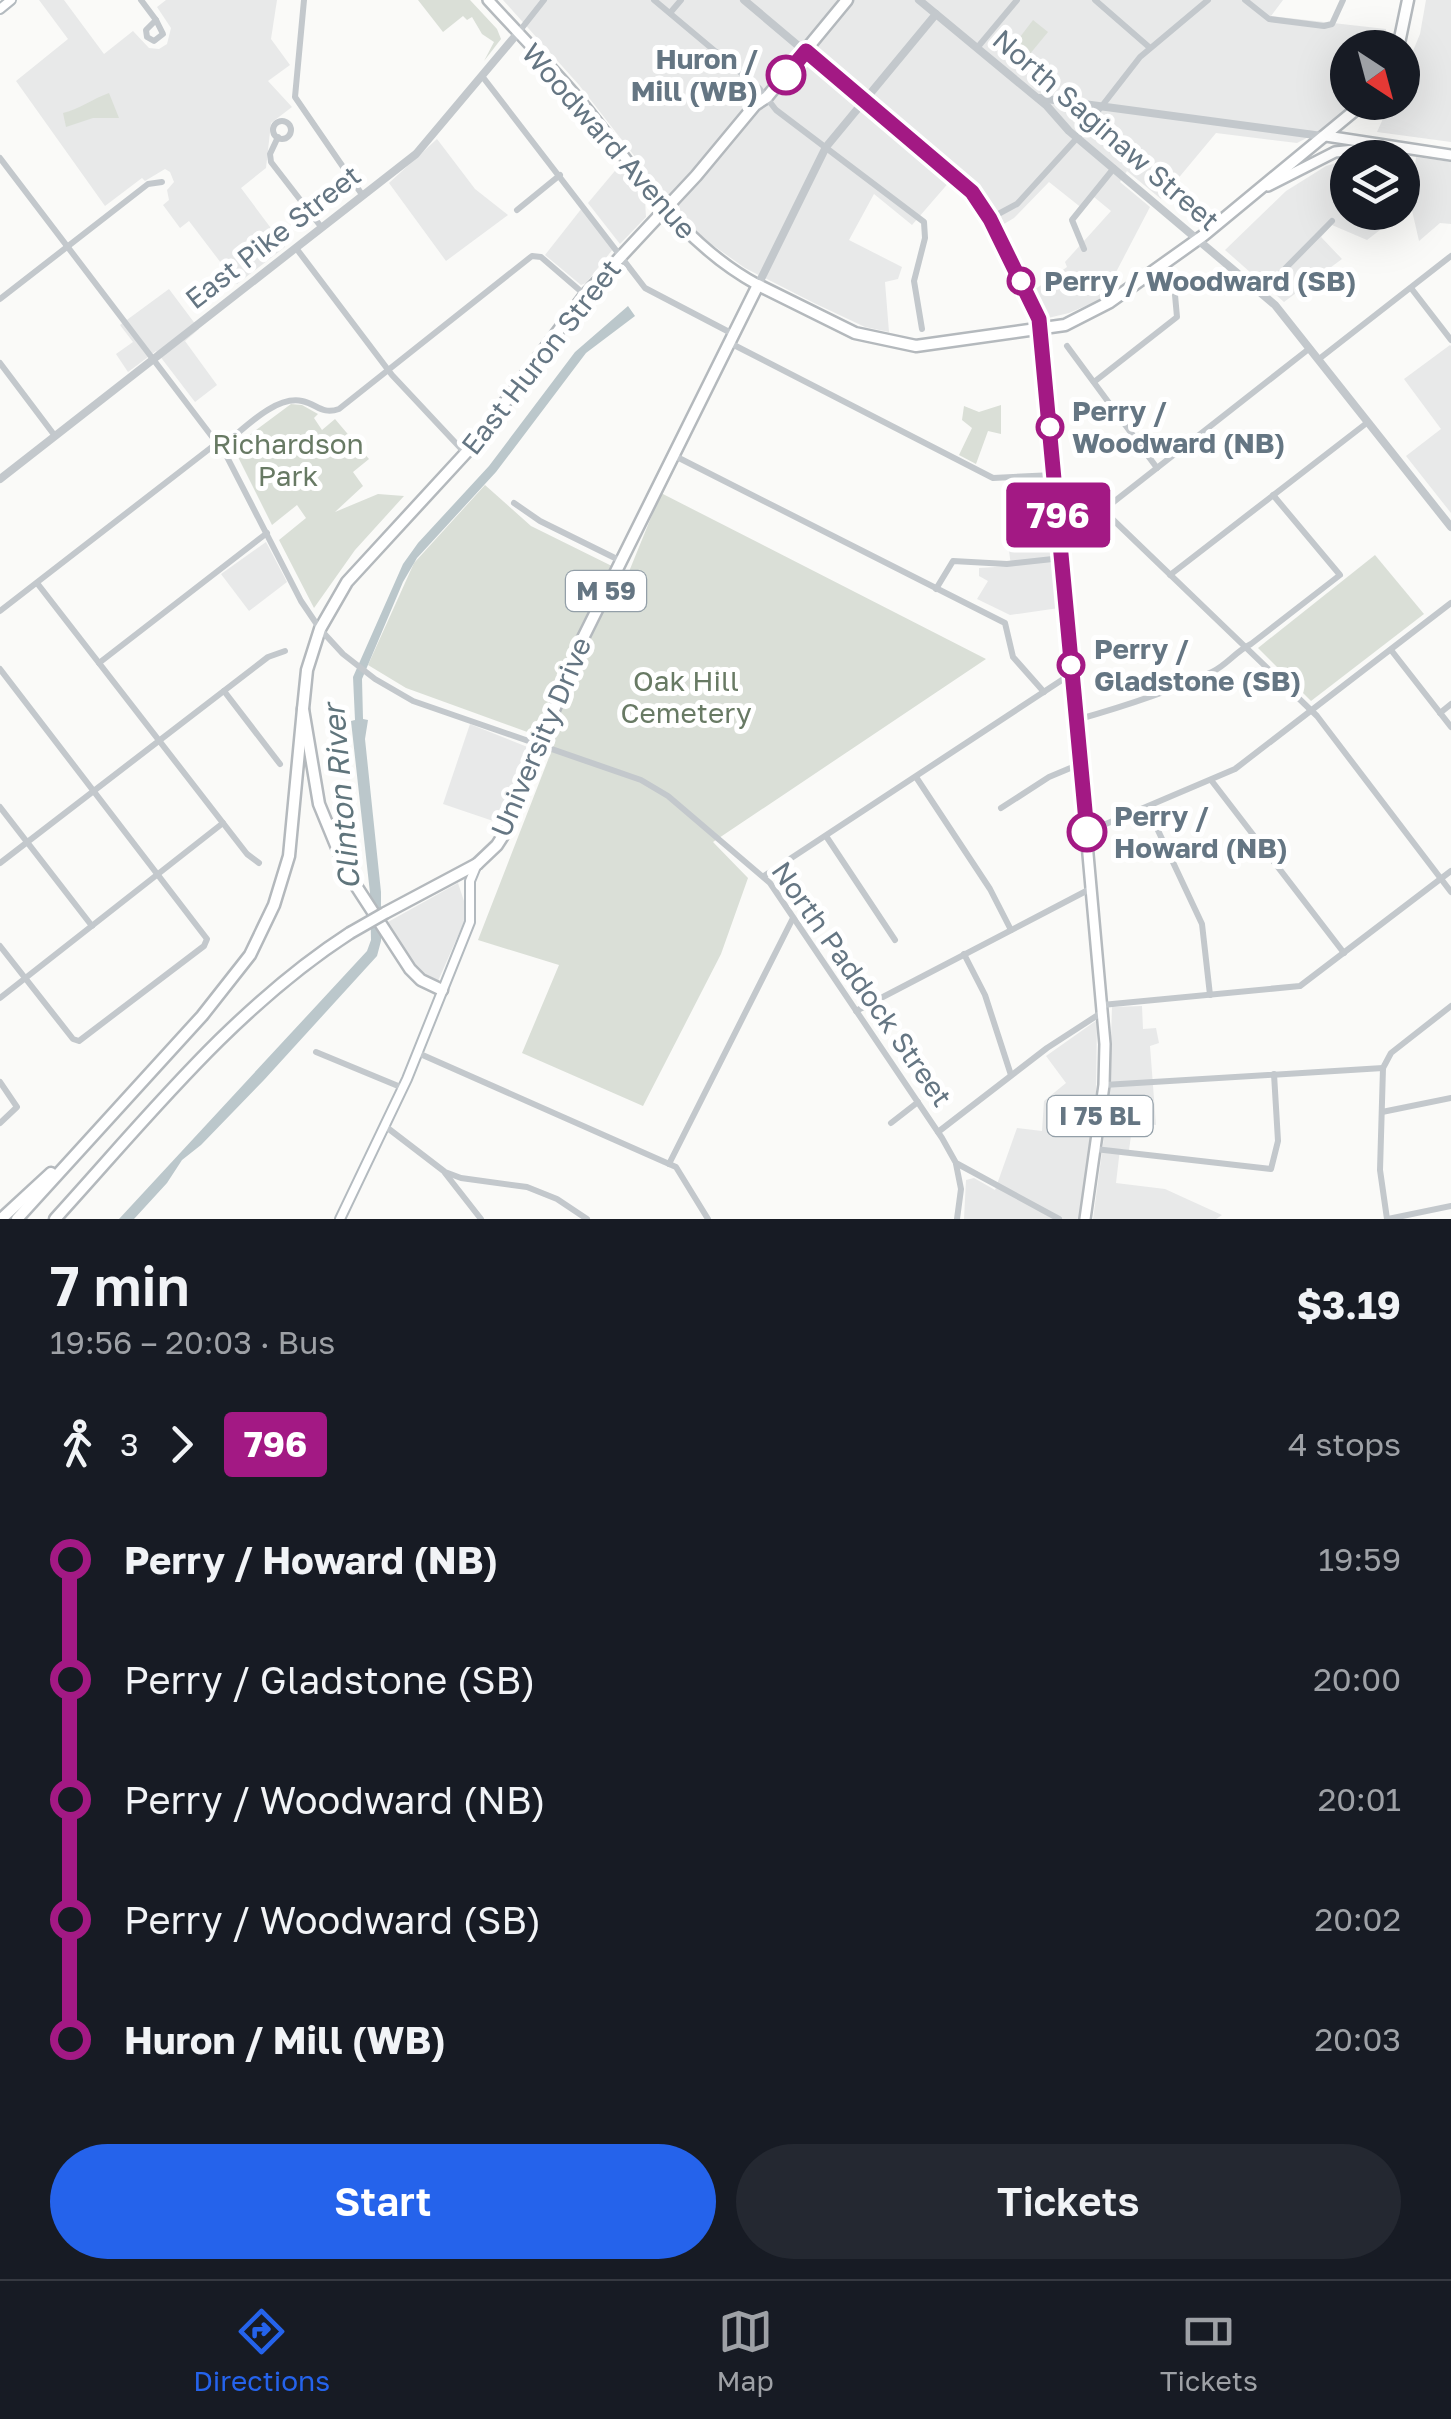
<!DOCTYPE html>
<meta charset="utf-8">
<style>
:root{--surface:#171b24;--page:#242831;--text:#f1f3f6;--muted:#9ea1a6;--line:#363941;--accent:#2563eb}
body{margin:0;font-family:"Golos Text",sans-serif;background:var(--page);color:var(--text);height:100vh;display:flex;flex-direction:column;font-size:38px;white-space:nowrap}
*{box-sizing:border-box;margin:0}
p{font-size:32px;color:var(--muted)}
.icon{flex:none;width:55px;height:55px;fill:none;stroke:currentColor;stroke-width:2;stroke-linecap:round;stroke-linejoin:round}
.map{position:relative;height:1219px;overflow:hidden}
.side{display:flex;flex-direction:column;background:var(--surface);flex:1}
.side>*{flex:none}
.badge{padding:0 20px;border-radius:8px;font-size:35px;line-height:65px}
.needle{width:65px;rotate:144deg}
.fabs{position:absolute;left:1330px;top:30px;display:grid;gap:20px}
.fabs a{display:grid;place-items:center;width:90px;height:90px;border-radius:50%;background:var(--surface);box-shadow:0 10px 40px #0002;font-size:50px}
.map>.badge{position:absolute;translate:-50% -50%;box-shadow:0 0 0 5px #fff}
.legs{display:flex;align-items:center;gap:15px;height:110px;padding:0 50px;font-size:32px}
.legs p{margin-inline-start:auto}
.head{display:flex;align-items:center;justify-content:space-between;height:170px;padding:0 50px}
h1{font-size:55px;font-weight:600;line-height:75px}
.action{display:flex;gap:20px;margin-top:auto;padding:20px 50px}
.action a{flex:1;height:115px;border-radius:60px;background:var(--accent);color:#fff;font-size:40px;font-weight:600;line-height:115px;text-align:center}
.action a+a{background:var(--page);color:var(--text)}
ul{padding:0 50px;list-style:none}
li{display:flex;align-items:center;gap:35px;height:120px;font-size:38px}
li i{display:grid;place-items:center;width:15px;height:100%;margin:0 12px;background:currentColor}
li i::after{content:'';width:25px;height:25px;margin:-12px;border:8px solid;border-radius:50%;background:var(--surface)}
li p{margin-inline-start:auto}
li:first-child i{background:linear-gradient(#0000 50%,currentColor 0)}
li:last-child i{background:linear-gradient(currentColor 50%,#0000 0)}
.tab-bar{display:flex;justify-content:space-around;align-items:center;height:140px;border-top:2px solid var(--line);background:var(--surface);font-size:28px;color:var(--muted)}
.tab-bar a{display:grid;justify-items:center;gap:5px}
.tab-bar .active{color:var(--accent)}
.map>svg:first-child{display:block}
.built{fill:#e8e9e9}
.green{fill:#dadfd7}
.water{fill:#bbc7cb}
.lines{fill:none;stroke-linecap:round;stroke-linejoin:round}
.secondary-casing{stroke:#b3babf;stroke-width:12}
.primary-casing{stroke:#b5babe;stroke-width:14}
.trunk-casing{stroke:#b4b9bd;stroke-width:15}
.motorway-casing{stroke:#b4b9bd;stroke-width:15}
.minor{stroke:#c3c8cc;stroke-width:6}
.tertiary{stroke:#c3c8cc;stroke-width:8}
.secondary{stroke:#fff;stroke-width:8}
.primary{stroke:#fff;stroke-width:9}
.trunk{stroke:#fff;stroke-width:10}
.motorway{stroke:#fff;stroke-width:10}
.motorway-bridge-casing{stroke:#b4b9bd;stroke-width:15;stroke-linecap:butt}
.motorway-bridge{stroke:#fff;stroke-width:10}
.line-1-casing{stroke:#fff;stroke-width:22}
.line-1{stroke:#a31984;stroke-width:15}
.stop-1-dot{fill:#fff;stroke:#a31984;stroke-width:5}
.labels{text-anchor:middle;stroke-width:10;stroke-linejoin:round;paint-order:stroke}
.shield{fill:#fff;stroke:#939fa8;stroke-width:2.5}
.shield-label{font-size:25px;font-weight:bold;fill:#657683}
.stop-label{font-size:28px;font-weight:bold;fill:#657683;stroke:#fff;text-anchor:start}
.street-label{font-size:28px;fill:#657683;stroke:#fff}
.park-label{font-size:28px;fill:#687a64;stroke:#fff}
.water-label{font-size:30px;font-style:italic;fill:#60757c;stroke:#fff}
</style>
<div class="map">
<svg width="1451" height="1219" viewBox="0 0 1451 1219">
<rect width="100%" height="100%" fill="#fafaf8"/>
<g class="built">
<polygon points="39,0 64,0 104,54 133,31 149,48 159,49 167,44 171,28 157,7 166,0 277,0 271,39 290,65 268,81 292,107 271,123 266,168 241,188 285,247 237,284 189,221 180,228 163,205 169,200 167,190 174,182 170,172 165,169 145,181 142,178 105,206 16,81 68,39"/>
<polygon points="503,0 1283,0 1271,16 1386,29 1386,47 1348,48 1348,102 1357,103 1328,127 1297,143 1216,133 1161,199 1127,171 1120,182 1150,207 1102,299 1069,313 1048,318 1034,290 1067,267 1065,262 1111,211 1094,197 1083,209 1049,182 1014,218 989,233 975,205 951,180 912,225 874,194 849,240 902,267 898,279 885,282 889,332 865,327 814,303 745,268 704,239 664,194 579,85"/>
<polygon points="1426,0 1451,0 1451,142 1377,132 1390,103 1402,102 1403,75 1420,34"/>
<polygon points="437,139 475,189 508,215 446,261 389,183"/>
<polygon points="1416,157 1451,162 1451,224 1440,223 1419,241 1411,206"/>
<polygon points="1347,160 1348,212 1382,213 1380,230 1367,240 1332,225 1321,237 1342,259 1284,302 1225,250 1286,191 1326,166"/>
<polygon points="619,166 645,200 646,217 620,244 588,203"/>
<polygon points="582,208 613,249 586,283 581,285 545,255"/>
<polygon points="169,289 199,329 185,341 217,385 195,402 156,351 128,372 116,354 133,342 120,325"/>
<polygon points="1450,345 1451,346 1451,513 1406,456 1441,429 1404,379"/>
<polygon points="1048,480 1059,608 1010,615 977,599 988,581 979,576 979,568 1011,566 1003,505 1024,503 1022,481"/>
<polygon points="266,542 287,582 249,611 221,574"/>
<polygon points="470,724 530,748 502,824 443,804"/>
<polygon points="458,883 468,913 438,981 419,972 388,922"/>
<polygon points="1142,1006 1143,1029 1156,1028 1159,1043 1150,1046 1156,1125 1133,1122 1129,1150 1120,1149 1116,1183 1165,1189 1222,1215 1216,1219 1093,1219 1109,1100 1112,1007"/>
<polygon points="1097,1020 1096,1092 1080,1219 964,1219 966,1180 974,1178 995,1190 1017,1128 1042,1131 1044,1101 1066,1083 1046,1056"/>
</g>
<g class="green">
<polygon points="418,0 470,0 497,29 501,39 484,61 494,42 482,34 472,17 467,20 463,16 443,32"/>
<polygon points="1033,20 1048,32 1020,66 1007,54"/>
<path d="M109,93L119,118H93L66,127L63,113C80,109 92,99 109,93Z"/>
<polygon points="291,404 302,405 318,414 314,418 322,430 335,419 369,459 353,472 363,486 335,512 378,494 404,496 355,550 314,608 279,540 306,518 297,505 272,525 233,447"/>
<polygon points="1001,405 1001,434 988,431 976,464 959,455 972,428 962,420 964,406 979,412"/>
<polygon points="485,485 531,526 628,574 661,493 986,659 713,842 748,878 721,954 643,1106 522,1053 559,965 478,940 555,742 406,688 368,665 414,563"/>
<polygon points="1375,555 1424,614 1311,701 1258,648"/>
</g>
<polygon class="water" points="628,306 635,316 586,353 496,472 417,558 403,582 362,679 363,719 368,720 365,739 381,892 381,941 377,956 264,1080 201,1145 182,1160 167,1183 134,1219 119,1219 367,951 371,940 370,893 351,721 355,720 353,677 403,564 418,543 489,466 575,352"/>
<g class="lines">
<defs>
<g id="secondary">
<polyline points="0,9 11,0"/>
<polyline points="340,1219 407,1079 470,922 470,881 477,864"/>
</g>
<g id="primary">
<path d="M488,0C519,34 552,67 582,103C637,170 679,242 758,285"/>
<polyline points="1326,136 1451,155"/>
<polyline points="1268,186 1335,152 1384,147"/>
<polyline points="1041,330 1105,1044 1104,1085 1085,1219"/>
</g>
<g id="trunk">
<polyline points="1398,48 1408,0"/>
<polyline points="477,864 497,845 506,831 581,642 758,285 855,333 916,346 1065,325 1110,302 1204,235 1365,102"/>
<polyline points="442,990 421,980 410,969 347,872 319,804 303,709 307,670 320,629 347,582 474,444 585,295 696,176 755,105 767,97 847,0"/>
</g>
<g id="motorway">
<polyline points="385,913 477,864"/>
<polyline points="1,1219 51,1173"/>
<polyline points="17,1219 202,1016 250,955 274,905 289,856 303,709"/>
<path d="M55,1219C147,1118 234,1008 350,933"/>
</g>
</defs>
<use href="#secondary" class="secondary-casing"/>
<use href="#primary" class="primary-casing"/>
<use href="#trunk" class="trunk-casing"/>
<use href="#motorway" class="motorway-casing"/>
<g class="minor">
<polyline points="141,0 156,20"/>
<polyline points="304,0 295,97 363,196"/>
<polyline points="654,0 759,88 776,110 924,222 925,238 914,281 922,329"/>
<polyline points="1095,0 1149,47"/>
<polyline points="1245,0 1269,19 1324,26 1332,24 1343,0"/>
<polyline points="670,13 681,0"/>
<polygon points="156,20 163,34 154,41 147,37 146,30"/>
<polyline points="518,33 544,0"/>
<polyline points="977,48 1017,0"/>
<polyline points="482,76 645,288 733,334"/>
<circle cx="282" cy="130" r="9"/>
<polyline points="278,137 270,154 271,162 322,228"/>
<polyline points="0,158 226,455 301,601 320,629 343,654 375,679 413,701 641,780 668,796 770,883 942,1138 956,1163 1059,1219"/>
<polyline points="517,210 560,175"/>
<polyline points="989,219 1017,204 1077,138 1140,57 1208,0"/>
<polyline points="296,248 392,375 466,454"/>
<polyline points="1084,249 1072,220 1114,168"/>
<polyline points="1411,288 1451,340"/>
<polyline points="1262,292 1332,221"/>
<polyline points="0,299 148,184 162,182"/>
<polyline points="730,343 993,478 1054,475"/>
<polyline points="1067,346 1157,468"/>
<polyline points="1319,359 1451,256"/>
<polyline points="0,363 55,436"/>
<polyline points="1094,382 1177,317 1175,295"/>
<path d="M221,447C241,432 274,395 302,401C317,404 322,415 339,409L532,256L541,257L584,294"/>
<polyline points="673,455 1005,623 1013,657 1044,692"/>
<polyline points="514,503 540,521 621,561"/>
<polyline points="1103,510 1317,716 1451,892"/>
<polyline points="1060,544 1310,348"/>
<polyline points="1170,575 1368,422"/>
<polyline points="37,583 247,854 259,863"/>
<polyline points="936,589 953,561 1007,564 1062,558"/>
<polyline points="0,611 217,443"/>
<polyline points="1391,650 1451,727"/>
<polyline points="99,663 267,533"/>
<polyline points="0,669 207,939 204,946 79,1041 73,1039 0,946"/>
<polyline points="224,691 280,764"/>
<polyline points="1440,713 1451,704"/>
<path d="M1076,720C1122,707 1169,692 1212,672C1227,665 1236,651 1251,644L1340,575L1273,495"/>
<polyline points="916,777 990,889 1011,930"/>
<polyline points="1211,780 1344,953"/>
<polyline points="0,807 92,926"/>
<polyline points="1147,807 1202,924 1210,995"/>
<polyline points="1001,808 1049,777 1080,764"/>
<polyline points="1087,832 1235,769 1451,603"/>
<polyline points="826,836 895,940"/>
<polyline points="0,863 268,657 285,651"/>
<polyline points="764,876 1071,674"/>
<polyline points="964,954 985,995 1011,1075"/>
<polyline points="0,998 223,823"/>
<polyline points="1102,1005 1300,986 1451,871"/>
<polyline points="856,1011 1090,889"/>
<polyline points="316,1052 403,1088"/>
<polyline points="418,1053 676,1167 708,1219"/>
<polyline points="0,1082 17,1107 0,1123"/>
<polyline points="1104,1085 1383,1068"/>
<polyline points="1382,1112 1451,1098"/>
<polyline points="891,1123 918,1102"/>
<polyline points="385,1126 445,1172 461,1178 527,1187 557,1199 587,1219"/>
<polyline points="938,1132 1047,1048 1101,1013"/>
<polyline points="1095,1149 1271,1169 1278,1141 1274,1074"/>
<polyline points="669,1164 793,918"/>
<polyline points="956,1164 961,1189 957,1219"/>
<polyline points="445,1173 481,1219"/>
<polyline points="1387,1219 1380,1170 1383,1068 1391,1053 1451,1006"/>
<polyline points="1388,1219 1451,1206"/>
</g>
<g class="tertiary">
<polyline points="744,0 972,192 1025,289 1041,330"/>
<polyline points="919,0 1047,106 1069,131 1275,305 1451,527"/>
<polyline points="1039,98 1322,136"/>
<polyline points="758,285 826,147 936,14"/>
<polyline points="0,479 416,154 517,34"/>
</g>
<use href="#secondary" class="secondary"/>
<use href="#primary" class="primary"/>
<use href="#trunk" class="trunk"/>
<use href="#motorway" class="motorway"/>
<defs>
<polyline id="motorway-bridge" points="350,933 385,913"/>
</defs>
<use href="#motorway-bridge" class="motorway-bridge-casing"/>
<use href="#motorway-bridge" class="motorway-bridge"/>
</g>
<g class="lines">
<defs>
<polyline id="line-1" points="786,75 806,51 972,192 990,219 1039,319 1087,832"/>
</defs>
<use href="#line-1" class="line-1-casing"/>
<use href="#line-1" class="line-1"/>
</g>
<g class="stop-1-dot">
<circle cx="786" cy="75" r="18"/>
<circle cx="1021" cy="281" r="12"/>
<circle cx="1050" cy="427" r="12"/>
<circle cx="1071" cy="665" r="12"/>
<circle cx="1087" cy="832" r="18"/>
</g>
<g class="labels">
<g class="shield">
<rect x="566" y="571" width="80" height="40" rx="8"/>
<rect x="1047.5" y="1096" width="105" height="40" rx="8"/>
</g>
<g class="shield-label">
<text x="606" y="600">M 59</text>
<text x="1100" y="1125">I 75 BL</text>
</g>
<g class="stop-label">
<text x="758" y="69" text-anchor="end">Huron /<tspan x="758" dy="32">Mill (WB)</tspan></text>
<text x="1044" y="291">Perry / Woodward (SB)</text>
<text x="1072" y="421">Perry /<tspan x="1072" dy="32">Woodward (NB)</tspan></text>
<text x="1094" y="659">Perry /<tspan x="1094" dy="32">Gladstone (SB)</tspan></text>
<text x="1114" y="826">Perry /<tspan x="1114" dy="32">Howard (NB)</tspan></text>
</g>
<g class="street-label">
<text transform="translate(1106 130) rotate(41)" y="10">North Saginaw Street</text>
<text transform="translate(609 141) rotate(49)" y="10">Woodward Avenue</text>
<text transform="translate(273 237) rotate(-38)" y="10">East Pike Street</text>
<text transform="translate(541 357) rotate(-52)" y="10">East Huron Street</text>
<text transform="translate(541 737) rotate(-67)" y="10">University Drive</text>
<text transform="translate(862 984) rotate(55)" y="10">North Paddock Street</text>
</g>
<g class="park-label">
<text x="288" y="454">Richardson<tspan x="288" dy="32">Park</tspan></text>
<text x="686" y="691">Oak Hill<tspan x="686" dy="32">Cemetery</tspan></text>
</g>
<g class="water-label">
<text transform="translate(342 797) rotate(-95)" y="10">Clinton River</text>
</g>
</g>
</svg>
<div class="fabs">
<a><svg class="needle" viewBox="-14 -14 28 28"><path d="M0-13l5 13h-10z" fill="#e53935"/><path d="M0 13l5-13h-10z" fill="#9ea1a6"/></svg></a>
<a><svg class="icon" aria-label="layers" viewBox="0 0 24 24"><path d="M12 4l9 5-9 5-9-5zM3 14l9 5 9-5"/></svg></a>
</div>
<b class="badge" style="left:1058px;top:515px;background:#a31984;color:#fff">796</b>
</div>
<section class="side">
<div class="head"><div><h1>7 min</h1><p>19:56 – 20:03 · Bus</p></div><b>$3.19</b></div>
<div class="legs"><svg class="icon" aria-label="walk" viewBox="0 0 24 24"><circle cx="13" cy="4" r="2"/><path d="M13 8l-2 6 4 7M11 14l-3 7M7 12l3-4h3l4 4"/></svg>3<svg class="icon" aria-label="forward" viewBox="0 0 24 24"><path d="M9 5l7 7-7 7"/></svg><b class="badge" style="background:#a31984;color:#fff">796</b><p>4 stops</p></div>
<ul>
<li><i style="color:#a31984"></i><b>Perry / Howard (NB)</b><p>19:59</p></li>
<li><i style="color:#a31984"></i><span>Perry / Gladstone (SB)</span><p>20:00</p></li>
<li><i style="color:#a31984"></i><span>Perry / Woodward (NB)</span><p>20:01</p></li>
<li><i style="color:#a31984"></i><span>Perry / Woodward (SB)</span><p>20:02</p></li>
<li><i style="color:#a31984"></i><b>Huron / Mill (WB)</b><p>20:03</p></li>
</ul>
<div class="action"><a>Start</a><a>Tickets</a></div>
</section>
<nav class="tab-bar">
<a class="active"><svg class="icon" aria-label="directions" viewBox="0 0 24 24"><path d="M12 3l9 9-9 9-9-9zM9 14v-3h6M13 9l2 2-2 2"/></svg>Directions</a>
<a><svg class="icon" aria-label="map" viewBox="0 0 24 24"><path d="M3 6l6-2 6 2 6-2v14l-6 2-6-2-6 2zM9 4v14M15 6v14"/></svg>Map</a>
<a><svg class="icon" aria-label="tickets" viewBox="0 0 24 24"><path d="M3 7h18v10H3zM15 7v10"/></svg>Tickets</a>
</nav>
